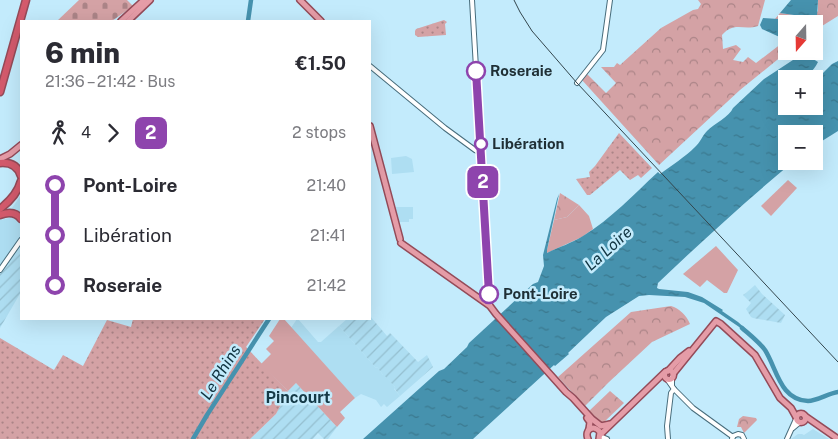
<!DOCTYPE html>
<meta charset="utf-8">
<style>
:root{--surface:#fff;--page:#f7f7f7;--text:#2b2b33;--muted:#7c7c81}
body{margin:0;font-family:"Public Sans",sans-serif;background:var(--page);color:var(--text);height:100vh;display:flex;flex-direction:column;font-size:19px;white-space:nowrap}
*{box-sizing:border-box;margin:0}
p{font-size:16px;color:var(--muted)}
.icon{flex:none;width:28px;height:28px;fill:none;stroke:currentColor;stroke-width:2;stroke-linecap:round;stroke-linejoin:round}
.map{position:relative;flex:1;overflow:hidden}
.drawer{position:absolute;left:20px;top:20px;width:351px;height:300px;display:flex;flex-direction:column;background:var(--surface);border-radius:0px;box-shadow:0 5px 20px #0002}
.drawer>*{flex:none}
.badge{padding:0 10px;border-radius:8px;font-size:18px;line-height:32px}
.needle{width:32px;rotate:200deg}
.controls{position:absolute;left:778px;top:15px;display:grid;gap:10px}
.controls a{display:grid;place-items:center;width:45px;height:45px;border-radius:0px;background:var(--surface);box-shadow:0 5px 20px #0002;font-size:25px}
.map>.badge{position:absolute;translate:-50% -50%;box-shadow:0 0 0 2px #fff}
.legs{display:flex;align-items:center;gap:8px;height:55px;padding:0 25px;font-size:16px}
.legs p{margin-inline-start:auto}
.head{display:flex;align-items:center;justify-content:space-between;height:85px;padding:0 25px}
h1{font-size:28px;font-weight:800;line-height:38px}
ul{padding:0 25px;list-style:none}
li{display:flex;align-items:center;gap:18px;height:50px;font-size:19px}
li i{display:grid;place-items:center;width:8px;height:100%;margin:0 6px;background:currentColor}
li i::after{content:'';width:12px;height:12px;margin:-6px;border:4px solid;border-radius:50%;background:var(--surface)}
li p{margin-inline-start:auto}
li:first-child i{background:linear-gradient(#0000 50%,currentColor 0)}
li:last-child i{background:linear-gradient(currentColor 50%,#0000 0)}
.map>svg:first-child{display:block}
.built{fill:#aedef2}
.industrial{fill:url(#industrial-furrows)}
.grass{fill:url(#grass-dots)}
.forest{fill:url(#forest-crowns)}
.cemetery{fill:url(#cemetery-stones)}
.garden{fill:#d4a2a5}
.water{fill:url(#water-ripples)}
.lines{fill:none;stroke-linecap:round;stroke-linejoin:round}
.river{stroke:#4692ae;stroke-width:4.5}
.minor-casing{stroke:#486d7c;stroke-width:6}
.major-casing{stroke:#944b59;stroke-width:8}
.highway-casing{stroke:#944b59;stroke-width:9}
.minor{stroke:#fff;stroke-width:4}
.major{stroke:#e59ca7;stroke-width:5}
.highway{stroke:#d35a6c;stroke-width:6}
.rail{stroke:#33464d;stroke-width:1}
.line-1-casing{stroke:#fff;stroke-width:11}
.line-1{stroke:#8e44ad;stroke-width:8}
.stop-1-dot{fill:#fff;stroke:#8e44ad;stroke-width:2.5}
.labels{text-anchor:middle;stroke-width:5;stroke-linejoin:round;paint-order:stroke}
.stop-label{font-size:15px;font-weight:bold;fill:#1f2f35;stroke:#c3ebfc;text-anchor:start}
.water-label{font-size:16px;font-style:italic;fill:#113441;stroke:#c3ebfc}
.neighbourhood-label{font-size:16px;font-weight:bold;fill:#143946;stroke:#c3ebfc}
</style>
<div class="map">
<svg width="838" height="439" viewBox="0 0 838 439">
<defs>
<pattern id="industrial-furrows" width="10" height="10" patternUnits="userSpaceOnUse" patternTransform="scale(1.25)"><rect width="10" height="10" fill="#aedef2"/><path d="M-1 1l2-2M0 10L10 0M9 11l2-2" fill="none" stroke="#95bfd0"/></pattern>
<pattern id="grass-dots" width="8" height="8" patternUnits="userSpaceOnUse" patternTransform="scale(1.25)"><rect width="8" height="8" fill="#d4a2a5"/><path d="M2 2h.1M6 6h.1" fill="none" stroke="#ab8487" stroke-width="1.8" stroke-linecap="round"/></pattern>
<pattern id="forest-crowns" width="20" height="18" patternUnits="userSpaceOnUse" patternTransform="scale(1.25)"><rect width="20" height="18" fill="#d4a2a5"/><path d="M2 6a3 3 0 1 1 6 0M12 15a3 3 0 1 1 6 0" fill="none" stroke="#ab8487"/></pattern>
<pattern id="cemetery-stones" width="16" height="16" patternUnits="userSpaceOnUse" patternTransform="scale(1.25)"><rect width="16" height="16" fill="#d4a2a5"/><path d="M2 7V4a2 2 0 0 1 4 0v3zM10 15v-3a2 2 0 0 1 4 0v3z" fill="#ab8487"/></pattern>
<pattern id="water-ripples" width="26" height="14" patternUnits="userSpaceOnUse" patternTransform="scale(1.25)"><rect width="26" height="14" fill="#4692ae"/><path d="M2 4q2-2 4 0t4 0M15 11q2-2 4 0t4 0" fill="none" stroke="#3a788e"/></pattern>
</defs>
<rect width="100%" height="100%" fill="#c3ebfc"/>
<g class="built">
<polygon points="406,156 412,159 414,172 392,174 391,158"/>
<polygon points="21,195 21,246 9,264 0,274 0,220 9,218 10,211"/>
<polygon points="394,207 413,207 413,219 409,219 409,222 397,222"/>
<polygon points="297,319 298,319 318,342 321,342 339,326 376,368 377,367 383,375 384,374 395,387 394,389 400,396 387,407 384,404 381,407 376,400 361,394 355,398 291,328"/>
<polygon points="813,429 829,439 791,439 798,434 802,434 804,435"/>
</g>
<g class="industrial">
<polygon points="21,246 21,292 0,328 0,274 9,264"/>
<polygon points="755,285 762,294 785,315 781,323 753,318 751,317 746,309 751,303 743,295 746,293"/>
<polygon points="370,316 387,336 390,333 394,337 418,362 427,355 433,367 400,396 394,388 395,387 384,375 383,375 377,367 376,368 339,326 347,319 370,319"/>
<polygon points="296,383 337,427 328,439 324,439 318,433 313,439 250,439 276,414 288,391"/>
</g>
<g class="grass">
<polygon points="444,20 447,22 445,24 446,35 418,37 415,35 415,31 416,29"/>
<polygon points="619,133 652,168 641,178 638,175 630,180 620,170 590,195 587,195 576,179 590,177 589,172 595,166"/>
<polygon points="133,319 265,319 246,347 288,391 276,414 250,439 0,439 0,338 54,370 63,355 83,366 107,320 131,327"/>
</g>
<g class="forest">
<path d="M698,0H765L758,26C743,31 735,21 722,35L723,49L736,45L741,49L733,60L743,62L748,57L756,63L786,40V51H788L740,90L659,165L582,80L587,74L606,93L616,83L601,67H614L617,63L620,65L661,28L693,10L698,9L701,4Z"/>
<polygon points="818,0 838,0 838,16 814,31 814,24 803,24 800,22 775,19 780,13 801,16 810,19 818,11"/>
<polygon points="560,193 579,205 567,217 554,220"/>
<path d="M671,306C679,308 687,316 690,324L652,342L609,382L585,406L558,377L631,312Z"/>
<polygon points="610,391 624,403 603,423 599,423 588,412"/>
<polygon points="743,416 756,418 757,420 744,433 741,427 737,427 739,419"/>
</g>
<polygon class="cemetery" points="79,0 127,0 133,6 112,21 57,21"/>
<g class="garden">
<polygon points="788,180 797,188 771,216 761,206"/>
<polygon points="579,205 589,216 593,229 582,237 547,253 547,250 554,220 567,217"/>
<polygon points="716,246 738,270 727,293 724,293 707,280 700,287 683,274"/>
<polygon points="280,319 284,319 355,398 340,412 345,418 337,427 296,383 288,391 261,364 271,354 266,349 274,341 269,336"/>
</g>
<g class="water">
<polygon points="791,0 818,0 817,17 810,19 801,16 780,13"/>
<polygon points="763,18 794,20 803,24 786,24 786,39 784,39 762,29 760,25"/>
<path d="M804,56L810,57L818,62C811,76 802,79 786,79V106H814V82L832,64L838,61V131L814,146V134H786V161H794C747,200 702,241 658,283L657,288L659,289L688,292L702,297L723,310L722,311L738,322L747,330L745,331L704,303L685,297L649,295L639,296L606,317L568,353L569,354L555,366L554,365L473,439H363L439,371L444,369L467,347L469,343L533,284L538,282L544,266L543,255L557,199L559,194L547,250V253C559,247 572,243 583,236C611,219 634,194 658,172L660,174C672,165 685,157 695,147C700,143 702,136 707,131C714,124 730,116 733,108L764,79L796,58Z"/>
</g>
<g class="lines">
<g class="river">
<polyline points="248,21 251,0"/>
<path d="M742,328C750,335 759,342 765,350C777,369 780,400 808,401C817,401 829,393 838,392"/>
<polyline points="193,439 207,415 269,319"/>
</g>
<defs>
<g id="minor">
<polyline points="472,0 490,306"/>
<polyline points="370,66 445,128 475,150 481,153"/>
<polyline points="577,83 603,50 610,0"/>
<polyline points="0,270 21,240"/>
<polyline points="672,377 672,385"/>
<polyline points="667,379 674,389 693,408 733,437"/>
<polyline points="793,428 799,423"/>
<polyline points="600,436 607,439"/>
<polyline points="668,439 667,426 671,393 674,389"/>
<polyline points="732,439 733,436 738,434 742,435 744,439"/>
<polyline points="787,439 796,419"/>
</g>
<g id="major">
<polyline points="300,0 321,21"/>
<polyline points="121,21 144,0"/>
<polyline points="128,21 150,0"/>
<polyline points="370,126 400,239"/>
<polyline points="0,159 10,154 21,145"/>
<polyline points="401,243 490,306 496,314 566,392 573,398 592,419 601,426 610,424"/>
<circle cx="669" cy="375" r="4.5"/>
<polyline points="668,371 680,358 689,351"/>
<polyline points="673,374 716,321 721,324 755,355 780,398 791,408 796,417"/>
<circle cx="801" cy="418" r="4.5"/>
<polyline points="805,416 838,439"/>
<polyline points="587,418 590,422 589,429"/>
<polyline points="601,434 665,372"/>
<path d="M588,439C584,429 594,424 600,432L599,439"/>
</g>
<g id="highway">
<polyline points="0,92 26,0"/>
<path d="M0,163C11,162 18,166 21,176"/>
<path d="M0,209C9,202 18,192 21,181"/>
<path d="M0,215C8,212 16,212 21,219"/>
</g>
</defs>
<use href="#minor" class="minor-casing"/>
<use href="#major" class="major-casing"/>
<use href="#highway" class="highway-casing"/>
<use href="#minor" class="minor"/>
<use href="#major" class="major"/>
<use href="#highway" class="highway"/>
<polyline class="rail" points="514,0 520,12 532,31 577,83 838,362"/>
</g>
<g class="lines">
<defs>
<polyline id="line-1" points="476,71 489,294"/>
</defs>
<use href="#line-1" class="line-1-casing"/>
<use href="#line-1" class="line-1"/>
</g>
<g class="stop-1-dot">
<circle cx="476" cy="71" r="9"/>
<circle cx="481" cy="144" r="6"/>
<circle cx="489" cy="294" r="9"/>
</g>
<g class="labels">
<g class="stop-label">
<text x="490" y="76">Roseraie</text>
<text x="492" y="149">Libération</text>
<text x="503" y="299">Pont-Loire</text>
</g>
<g class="water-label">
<text transform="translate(608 248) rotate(-42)" y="6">La Loire</text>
<text transform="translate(220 372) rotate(-58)" y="6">Le Rhins</text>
</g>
<g class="neighbourhood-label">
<text x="298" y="403">Pincourt</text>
</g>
</g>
</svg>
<div class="controls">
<a><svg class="needle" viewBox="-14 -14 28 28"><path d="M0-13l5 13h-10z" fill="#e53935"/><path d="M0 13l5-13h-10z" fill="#7c7c81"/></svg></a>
<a>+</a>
<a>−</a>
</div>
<b class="badge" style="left:483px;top:182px;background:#8e44ad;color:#fff">2</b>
<section class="drawer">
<div class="head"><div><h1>6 min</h1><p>21:36 – 21:42 · Bus</p></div><b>€1.50</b></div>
<div class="legs"><svg class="icon" aria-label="walk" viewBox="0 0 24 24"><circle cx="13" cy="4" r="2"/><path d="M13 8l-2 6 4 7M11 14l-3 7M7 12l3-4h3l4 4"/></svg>4<svg class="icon" aria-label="forward" viewBox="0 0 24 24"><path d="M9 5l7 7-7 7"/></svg><b class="badge" style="background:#8e44ad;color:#fff">2</b><p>2 stops</p></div>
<ul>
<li><i style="color:#8e44ad"></i><b>Pont-Loire</b><p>21:40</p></li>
<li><i style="color:#8e44ad"></i><span>Libération</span><p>21:41</p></li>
<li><i style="color:#8e44ad"></i><b>Roseraie</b><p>21:42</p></li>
</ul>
</section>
</div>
